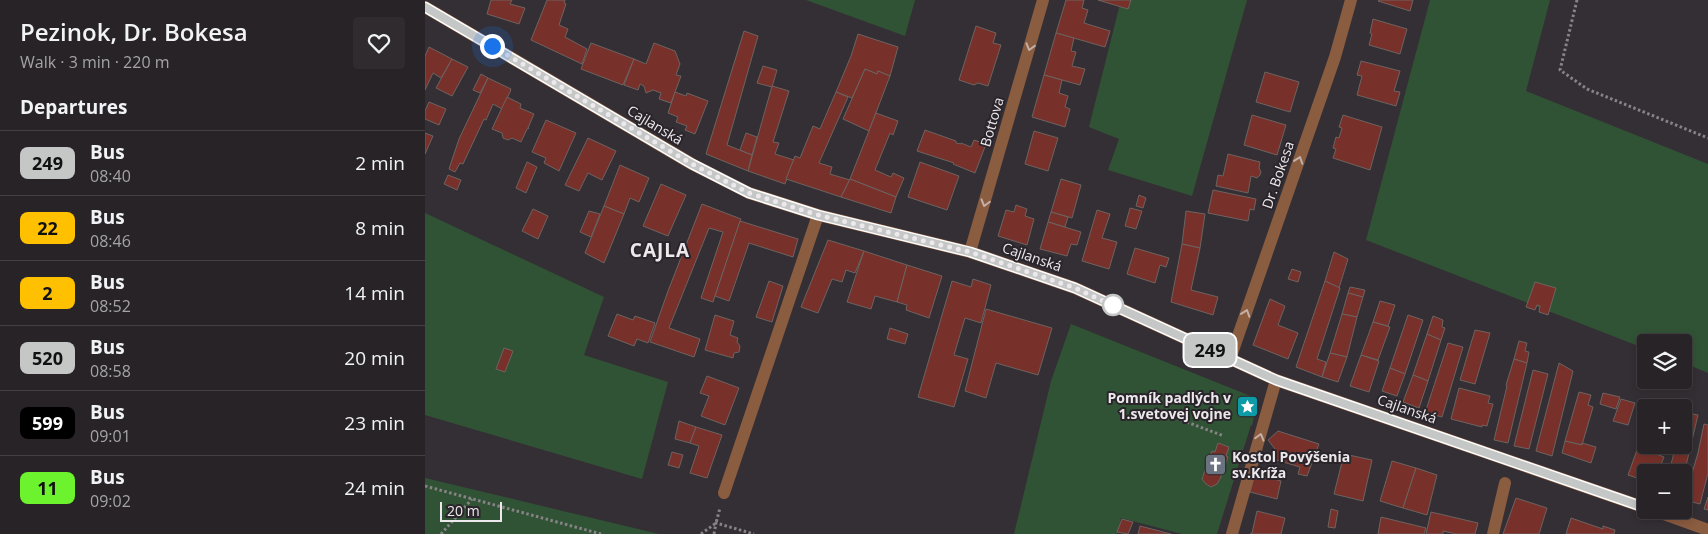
<!DOCTYPE html>
<meta charset="utf-8">
<style>
:root{--surface:#272327;--page:#2f2b2f;--text:#f1f3f6;--muted:#a4a4a7;--line:#434044}
body{margin:0;font-family:"Open Sans",sans-serif;background:var(--page);color:var(--text);height:100vh;display:flex;flex-direction:column;font-size:19px;white-space:nowrap}
*{box-sizing:border-box;margin:0}
p{font-size:16px;color:var(--muted)}
.icon{flex:none;width:28px;height:28px;fill:none;stroke:currentColor;stroke-width:2;stroke-linecap:round;stroke-linejoin:round}
.map{position:relative;flex:1;overflow:hidden}
.drawer{display:flex;flex-direction:column;background:var(--surface);width:425px}
.drawer>*{flex:none}
.badge{padding:0 10px;border-radius:8px;font-size:18px;line-height:32px}
.tools{position:absolute;left:1212px;top:334px;display:grid;gap:10px}
.tools a{display:grid;place-items:center;width:55px;height:55px;border-radius:5px;background:var(--surface);box-shadow:0 2px 8px #0003,0 0 0 1px var(--line);font-size:25px}
.scale{position:absolute;left:15px;bottom:12px;width:62px;box-sizing:border-box;padding-left:5px;border:2px solid #ece8ec;border-top:0;font-size:14px;line-height:18px;white-space:nowrap;color:#ece8ec;-webkit-text-stroke:4px #2a252a;paint-order:stroke}
.you{position:absolute;width:25px;height:25px;margin:-12px;border:4px solid #fff;border-radius:50%;background:#1a73e8;box-shadow:0 0 0 8px #1a73e833}
.map>.badge{position:absolute;translate:-50% -50%;box-shadow:0 0 0 2px #fff}
h2{padding:0 20px;font-size:19px;line-height:45px}
.round{display:grid;place-items:center;flex:none;width:52px;height:52px;border-radius:5px;background:var(--page)}
.headline{display:flex;align-items:center;justify-content:space-between;height:85px;padding:0 20px}
h1{font-size:24px;font-weight:600;line-height:38px}
ul{padding:0;list-style:none}
li{display:flex;align-items:center;gap:15px;height:65px;padding:0 20px;border-top:1px solid var(--line)}
li div{flex:1}
li b{display:block;font-size:19px}
li em{font-style:normal}
li .badge{min-width:55px;font-weight:700;text-align:center}
main{display:flex;flex:1;min-height:0}
.map>svg:first-child{display:block}
.green{fill:#315335}
.building{fill:#78312a;stroke:#6d6361}
.lines{fill:none;stroke-linecap:round;stroke-linejoin:round}
.path{stroke:#878387;stroke-width:3;stroke-dasharray:2.5 2.5;stroke-linecap:butt}
.minor{stroke:#8a5c40;stroke-width:12}
.oneway{stroke:#c5b0a7}
.line-casing{stroke:#fff;stroke-width:11}
.line{stroke:#c5c6c6;stroke-width:8}
.walk{stroke:#ece8ec;stroke-width:5;stroke-dasharray:0 9}
.stop-dot{fill:#fff;stroke:#c5c6c6;stroke-width:2.5}
.labels{text-anchor:middle;stroke-width:4;stroke-linejoin:round;paint-order:stroke}
.street-label{font-size:14px;fill:#ece8ec;stroke:#2a252a}
.poi-label{font-size:14px;font-weight:bold;fill:#ece8ec;stroke:#2a252a;text-anchor:end}
.district-label{font-size:19px;font-weight:bold;letter-spacing:1px;fill:#ece8ec;stroke:#2a252a}
</style>
<main>
<section class="drawer">
<div class="headline"><div><h1>Pezinok, Dr. Bokesa</h1><p>Walk · 3 min · 220 m</p></div><a class="round"><svg class="icon" aria-label="heart" viewBox="0 0 24 24"><path d="M12 20l-8-8c-3-5 5-10 8-4 3-6 11-1 8 4z"/></svg></a></div>
<h2>Departures</h2>
<ul>
<li><span class="badge" style="background:#c5c6c6;color:#111">249</span><div><b>Bus</b><p>08:40</p></div><em>2 min</em></li>
<li><span class="badge" style="background:#ffc000;color:#111">22</span><div><b>Bus</b><p>08:46</p></div><em>8 min</em></li>
<li><span class="badge" style="background:#ffc000;color:#111">2</span><div><b>Bus</b><p>08:52</p></div><em>14 min</em></li>
<li><span class="badge" style="background:#c5c6c6;color:#111">520</span><div><b>Bus</b><p>08:58</p></div><em>20 min</em></li>
<li><span class="badge" style="background:#000;color:#fff">599</span><div><b>Bus</b><p>09:01</p></div><em>23 min</em></li>
<li><span class="badge" style="background:#6cf32d;color:#111">11</span><div><b>Bus</b><p>09:02</p></div><em>24 min</em></li>
</ul>
</section>
<div class="map">
<svg width="1283" height="534" viewBox="0 0 1283 534">
<rect width="100%" height="100%" fill="#342f34"/>
<g class="green">
<polygon points="381,0 490,0 480,36"/>
<polygon points="696,0 822,0 767,196 683,170 694,139 664,127"/>
<polygon points="1005,0 1125,0 1101,91 1283,164 1283,373 1259,363 1259,342 1221,342 1221,349 941,240"/>
<polygon points="0,213 179,297 159,355 243,382 217,479 0,415"/>
<polygon points="646,324 833,399 827,426 826,425 792,534 757,534 696,518 692,534 589,534 626,381"/>
<polygon points="0,478 234,534 0,534"/>
</g>
<g class="building">
<polygon points="66,0 87,0 85,4 100,8 94,24 62,14"/>
<polygon points="122,0 140,0 139,3 141,4 134,25 143,29 140,37 162,49 157,64 106,40"/>
<polygon points="641,0 659,0 657,8 663,10 659,23 685,31 680,47 631,33"/>
<polygon points="673,0 706,0 703,9"/>
<polygon points="954,0 988,0 985,11 953,1"/>
<polygon points="948,19 982,29 975,54 944,45 947,34 945,33"/>
<polygon points="551,26 571,33 568,43 576,45 563,86 553,83 549,85 534,80"/>
<polygon points="319,31 333,36 302,145 327,155 323,171 281,154"/>
<polygon points="631,33 649,38 646,51 651,52 647,66 660,69 655,85 619,75"/>
<polygon points="433,34 473,47 465,76 453,71 452,74 440,69 427,98 411,92 426,56"/>
<polygon points="166,43 209,59 198,85 156,69"/>
<polygon points="229,43 250,51 255,64 251,75 256,76 246,103 234,99 236,93 228,90 221,93 219,86 215,84 213,90 199,85 209,59 221,64"/>
<polygon points="4,47 27,59 16,78 8,73 0,90 0,56"/>
<polygon points="27,59 43,67 27,96 11,88"/>
<polygon points="936,61 975,71 969,91 975,92 971,106 932,95 937,76 932,75"/>
<polygon points="338,66 352,70 347,87 332,83"/>
<polygon points="440,69 452,74 453,71 465,76 444,131 418,119"/>
<polygon points="840,72 874,82 865,112 831,102"/>
<polygon points="56,74 63,78 55,93 48,90"/>
<polygon points="619,75 637,80 634,93 643,96 640,107 645,109 640,127 607,117"/>
<polygon points="63,78 86,89 85,92 77,109 68,104 61,120 59,119 38,164 35,163 30,172 24,169 34,139"/>
<polygon points="347,86 364,91 348,142 354,143 350,154 369,160 360,184 323,171"/>
<polygon points="250,92 261,96 262,93 283,101 270,134 260,130 262,126 251,122 253,117 243,113"/>
<polygon points="411,92 423,97 394,163 407,167 405,174 425,180 416,197 361,179 370,156 375,158 388,126 395,129"/>
<polygon points="82,97 96,104 95,108 109,114 103,128 104,128 102,129 96,142 87,138 83,140 78,138 77,133 67,129"/>
<polygon points="4,102 21,109 14,125 0,119 0,111"/>
<polygon points="451,113 473,121 468,135 465,133 450,170 466,177 468,173 479,178 471,197 425,179"/>
<polygon points="827,115 861,125 852,155 819,145"/>
<polygon points="918,115 957,127 945,170 908,158 911,149 908,148 911,137 914,138 917,128 914,127"/>
<polygon points="121,120 151,133 134,171 119,163 121,158 107,152"/>
<polygon points="500,130 531,141 531,143 536,144 536,143 546,147 549,140 561,144 550,173 528,164 529,163 492,151"/>
<polygon points="609,131 633,138 623,171 600,164"/>
<polygon points="0,133 8,136 0,154"/>
<polygon points="321,133 332,137 327,155 315,150"/>
<polygon points="163,138 191,151 177,180 163,173 154,191 140,185"/>
<polygon points="803,154 835,162 834,168 836,172 835,175 832,178 826,176 823,193 791,186 793,175 798,176"/>
<polygon points="102,162 112,167 101,193 91,188"/>
<polygon points="495,162 534,176 522,210 483,197"/>
<polygon points="195,165 224,178 214,202 205,198 199,214 179,206"/>
<polygon points="23,175 36,180 32,190 19,184"/>
<polygon points="425,179 471,197 466,213 416,197"/>
<polygon points="636,179 656,185 647,218 626,212"/>
<polygon points="236,184 261,195 243,236 218,226"/>
<polygon points="788,190 831,199 829,210 825,209 823,221 783,213"/>
<polygon points="714,195 721,198 718,208 711,206"/>
<polygon points="277,204 316,219 288,302 276,298 298,232 284,228 244,328 275,339 269,357 225,342 243,291"/>
<polygon points="591,205 602,209 600,216 609,219 602,245 573,236 581,210 589,212"/>
<polygon points="179,206 199,214 179,263 160,253"/>
<polygon points="705,208 717,211 711,229 700,226"/>
<polygon points="108,209 123,216 113,239 97,231"/>
<polygon points="672,210 685,214 677,238 692,242 684,269 657,261"/>
<polygon points="164,211 175,214 166,237 155,232"/>
<polygon points="761,211 780,214 775,248 757,244"/>
<polygon points="626,212 643,217 640,227 623,222"/>
<polygon points="315,221 373,239 368,257 324,243 304,301 290,296"/>
<polygon points="623,222 656,232 652,245 646,244 642,256 615,249"/>
<polygon points="403,240 439,251 430,273 421,270 417,282 407,279 393,313 376,307"/>
<polygon points="757,244 775,248 766,290 793,297 788,315 746,302"/>
<polygon points="710,248 744,258 741,267 735,265 730,283 702,274"/>
<polygon points="439,251 482,265 472,302 450,296 446,309 422,302"/>
<polygon points="909,252 923,259 914,288 900,281"/>
<polygon points="482,265 517,276 504,318 481,310 482,305 472,302"/>
<polygon points="867,269 876,272 873,282 863,279"/>
<polygon points="548,279 566,285 556,323 540,318 529,355 543,359 529,407 493,397 527,281 546,287"/>
<polygon points="344,281 358,286 347,322 331,317"/>
<polygon points="900,281 915,288 892,359 901,362 897,377 871,367"/>
<polygon points="1110,282 1131,288 1123,315 1114,312 1115,306 1112,305 1110,310 1101,307"/>
<polygon points="925,287 940,290 938,297 923,293"/>
<polygon points="923,293 938,297 932,317 917,314"/>
<polygon points="845,299 860,306 853,325 873,333 863,359 828,345"/>
<polygon points="955,301 970,305 963,326 948,322"/>
<polygon points="561,309 627,328 613,375 571,363 561,398 540,391"/>
<polygon points="192,314 208,320 210,316 230,323 223,343 212,339 209,346 183,336"/>
<polygon points="917,314 932,317 922,357 905,353"/>
<polygon points="290,315 309,321 305,335 313,338 312,342 315,346 314,352 309,353 308,358 280,350"/>
<polygon points="983,315 998,320 980,374 965,368"/>
<polygon points="1008,316 1018,320 1017,327 1020,328 1016,340 1002,334"/>
<polygon points="948,322 965,327 953,360 936,355"/>
<polygon points="465,328 483,334 480,344 462,339"/>
<polygon points="1050,330 1065,333 1050,384 1035,380"/>
<polygon points="1002,334 1016,340 1003,381 988,375"/>
<polygon points="1094,341 1102,343 1100,351 1104,352 1102,363 1089,359"/>
<polygon points="1023,343 1038,347 1017,417 1000,413"/>
<polygon points="79,348 88,351 80,372 71,369"/>
<polygon points="905,353 922,357 913,382 897,377"/>
<polygon points="936,355 954,361 944,392 925,386"/>
<polygon points="1089,359 1102,363 1083,443 1069,440 1082,386 1081,385"/>
<polygon points="1134,363 1148,371 1127,456 1111,451"/>
<polygon points="965,368 980,374 972,396 957,391"/>
<polygon points="1108,370 1123,374 1104,449 1089,446"/>
<polygon points="988,375 1003,381 994,408 978,402"/>
<polygon points="282,376 314,388 300,425 276,416 284,396 275,393"/>
<polygon points="1034,388 1065,396 1063,403 1068,404 1062,426 1057,425 1057,427 1026,419"/>
<polygon points="1154,392 1166,395 1163,405 1168,407 1157,445 1140,441"/>
<polygon points="1178,393 1195,397 1191,409 1175,404"/>
<polygon points="1196,399 1210,403 1203,425 1188,421"/>
<polygon points="1259,412 1273,415 1264,453 1250,449 1251,445 1259,445"/>
<polygon points="254,421 271,427 265,443 250,439"/>
<polygon points="1279,424 1283,425 1283,473 1275,504 1259,500 1273,453"/>
<polygon points="271,427 297,435 282,478 265,473 274,446 265,443"/>
<polygon points="853,431 894,444 882,476 873,474 875,467 848,459 850,449 843,440"/>
<polygon points="1216,439 1221,440 1221,445 1232,445 1229,453 1239,457 1233,472 1221,472 1221,481 1203,475"/>
<polygon points="1140,441 1157,445 1157,443 1171,447 1166,463 1137,453"/>
<polygon points="793,443 804,447 801,456 803,457 795,479 792,484 786,487 781,484 777,479 787,451 790,452"/>
<polygon points="1250,449 1264,453 1259,474 1244,472"/>
<polygon points="247,452 258,455 254,468 243,465"/>
<polygon points="919,454 947,460 938,501 909,494"/>
<polygon points="967,461 991,468 978,508 955,501"/>
<polygon points="991,468 1012,475 1002,515 978,508"/>
<polygon points="830,474 856,481 852,499 825,492"/>
<polygon points="1283,497 1283,510 1279,509"/>
<polygon points="1091,498 1122,508 1114,534 1078,534"/>
<polygon points="906,509 913,511 910,528 903,527"/>
<polygon points="832,511 860,518 856,534 825,534 827,533"/>
<polygon points="1006,512 1053,523 1050,534 1031,534 1018,531 1018,534 1001,534"/>
<polygon points="956,517 1001,528 999,534 953,534"/>
<polygon points="1146,518 1178,529 1178,526 1190,530 1189,534 1141,534"/>
<polygon points="697,519 708,522 703,534 692,532"/>
<polygon points="715,526 746,534 713,534"/>
</g>
<g class="lines">
<g class="path">
<polyline points="1152,0 1135,70 1162,89 1283,138"/>
<polyline points="743,415 799,436"/>
<polyline points="0,486 176,534"/>
<polyline points="16,534 47,499"/>
<polyline points="276,534 291,523 295,508"/>
<polyline points="289,534 291,523 329,534"/>
</g>
<g class="minor">
<polyline points="0,7 267,164 324,193 393,215 545,252 650,288 851,380 1221,508"/>
<polyline points="545,252 618,0"/>
<polyline points="805,359 910,57 926,0"/>
<polyline points="299,493 393,215"/>
<polyline points="1228,510 1283,530"/>
<polyline points="807,534 851,380"/>
<polyline points="1068,534 1080,483"/>
</g>
</g>
<defs><path id="oneway-chevron" d="M-2-3.5L2.5 0L-2 3.5" fill="none" stroke-width="1.6" stroke-linecap="round" stroke-linejoin="round" transform="scale(1.25)"/></defs>
<g class="oneway">
<use href="#oneway-chevron" transform="translate(605 47) rotate(106)"/>
<use href="#oneway-chevron" transform="translate(874 160) rotate(-71)"/>
<use href="#oneway-chevron" transform="translate(560 203) rotate(106)"/>
<use href="#oneway-chevron" transform="translate(821 313) rotate(-71)"/>
<use href="#oneway-chevron" transform="translate(835 437) rotate(-74)"/>
</g>
<g class="lines">
<defs>
<polyline id="line" points="0,7 267,164 324,193 393,215 545,252 650,288 851,380 1221,508"/>
</defs>
<use href="#line" class="line-casing"/>
<use href="#line" class="line"/>
<polyline class="walk" points="67,46 267,164 324,193 393,215 545,252 650,288 691,307 688,305"/>
</g>
<defs>
<symbol id="sight-square" viewBox="-11 -11 22 22"><rect x="-9" y="-9" width="18" height="18" rx="4" fill="#0f9aa8" stroke="#2a252a"/><path d="M0-6L1.8-2.2L6-1.7L2.9 1.2L3.7 5.4L0 3.3L-3.7 5.4L-2.9 1.2L-6-1.7L-1.8-2.2Z" fill="#fff"/></symbol>
<symbol id="church-square" viewBox="-11 -11 22 22"><rect x="-9" y="-9" width="18" height="18" rx="4" fill="#6b7280" stroke="#2a252a"/><path d="M-1.2-6h2.4v3.5h3.3v2.4h-3.3V6h-2.4V-.1h-3.3v-2.4h3.3Z" fill="#fff"/></symbol>
</defs>
<g fill-rule="evenodd">
<use href="#sight-square" x="810" y="394" width="25" height="25"/>
<use href="#church-square" x="778" y="452" width="25" height="25"/>
</g>
<circle class="stop-dot" cx="688" cy="305" r="10"/>
<g class="labels">
<g class="street-label">
<text transform="translate(567 122) rotate(-74)" y="5">Bottova</text>
<text transform="translate(230 125) rotate(31)" y="5">Cajlanská</text>
<text transform="translate(853 175) rotate(-71)" y="5">Dr. Bokesa</text>
<text transform="translate(607 257) rotate(19)" y="5">Cajlanská</text>
<text transform="translate(982 409) rotate(19)" y="5">Cajlanská</text>
</g>
<g class="poi-label">
<text x="806" y="403">Pomník padlých v<tspan x="806" dy="16">1.svetovej vojne</tspan></text>
<text x="807" y="462" text-anchor="start">Kostol Povýšenia<tspan x="807" dy="16">sv.Kríža</tspan></text>
</g>
<g class="district-label">
<text x="235" y="257">CAJLA</text>
</g>
</g>
</svg>
<div class="tools">
<a><svg class="icon" aria-label="layers" viewBox="0 0 24 24"><path d="M12 4l9 5-9 5-9-5zM3 14l9 5 9-5"/></svg></a>
<a>+</a>
<a>−</a>
</div>
<div class="scale">20 m</div>
<div class="you" style="left:67px;top:46px"></div>
<b class="badge" style="left:785px;top:350px;background:#c5c6c6;color:#111">249</b>
</div>
</main>
